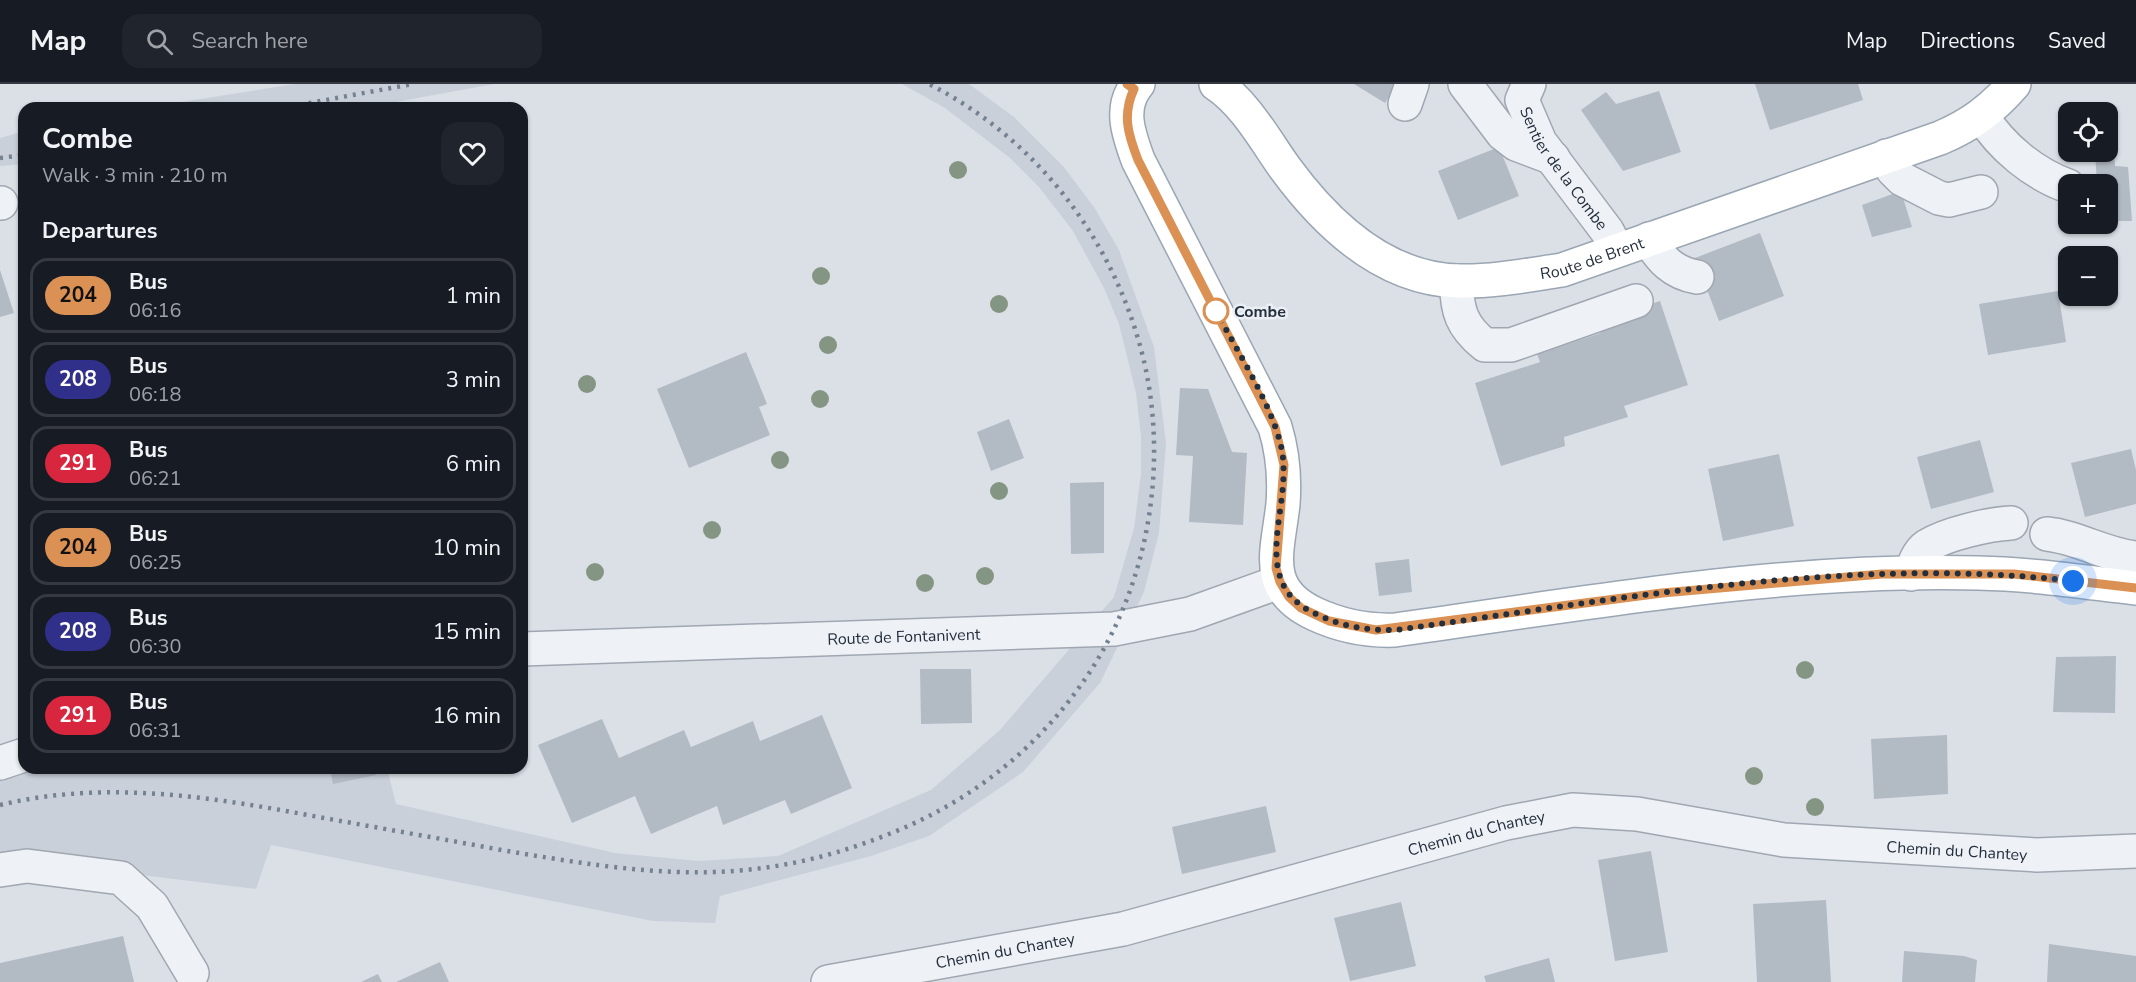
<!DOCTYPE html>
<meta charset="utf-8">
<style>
:root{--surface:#171b24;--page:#20242c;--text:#f1f3f6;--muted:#9ea1a6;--line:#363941}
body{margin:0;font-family:"Nunito Sans",sans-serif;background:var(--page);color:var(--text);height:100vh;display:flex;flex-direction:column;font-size:22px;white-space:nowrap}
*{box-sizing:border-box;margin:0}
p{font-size:20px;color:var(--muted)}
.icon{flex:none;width:33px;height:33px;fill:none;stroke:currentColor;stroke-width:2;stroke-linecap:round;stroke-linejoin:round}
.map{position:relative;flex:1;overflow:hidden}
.panel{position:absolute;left:18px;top:18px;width:510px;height:672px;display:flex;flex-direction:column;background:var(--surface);border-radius:18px;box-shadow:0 2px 4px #0004}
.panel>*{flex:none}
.badge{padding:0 12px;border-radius:20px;font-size:21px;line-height:39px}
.buttons{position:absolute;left:2058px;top:18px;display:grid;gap:12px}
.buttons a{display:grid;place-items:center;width:60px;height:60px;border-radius:12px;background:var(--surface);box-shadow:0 2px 4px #0004;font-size:30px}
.you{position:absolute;width:30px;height:30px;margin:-15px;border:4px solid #fff;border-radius:50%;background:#1a73e8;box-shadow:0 0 0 9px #1a73e833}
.map>.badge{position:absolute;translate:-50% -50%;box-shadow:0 0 0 3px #fff}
h2{padding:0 24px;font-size:22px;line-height:54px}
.round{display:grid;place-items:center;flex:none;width:63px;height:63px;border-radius:18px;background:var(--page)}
.summary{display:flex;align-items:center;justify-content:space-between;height:102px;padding:0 24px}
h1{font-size:28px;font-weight:700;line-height:45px}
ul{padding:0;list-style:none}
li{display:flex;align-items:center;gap:18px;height:75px;margin:0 12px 9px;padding:0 12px;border:3px solid var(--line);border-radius:18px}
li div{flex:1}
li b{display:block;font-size:22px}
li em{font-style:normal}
li .badge{min-width:66px;font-weight:700;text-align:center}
header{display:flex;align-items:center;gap:36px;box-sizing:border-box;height:84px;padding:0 30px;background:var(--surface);border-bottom:2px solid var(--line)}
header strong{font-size:28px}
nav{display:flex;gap:33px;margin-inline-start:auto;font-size:21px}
.search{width:420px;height:54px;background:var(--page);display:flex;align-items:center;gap:15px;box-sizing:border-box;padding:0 21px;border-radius:18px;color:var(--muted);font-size:22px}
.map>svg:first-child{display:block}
.built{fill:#c9d0d9}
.building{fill:#b2bac4}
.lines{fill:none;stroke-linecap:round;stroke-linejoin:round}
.minor-casing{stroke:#a0a7b1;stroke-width:36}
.major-casing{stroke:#9aa6b3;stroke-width:36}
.minor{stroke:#eef1f5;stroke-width:33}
.major{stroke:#fff;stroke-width:33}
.rail{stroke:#748191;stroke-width:4.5;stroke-dasharray:3 6;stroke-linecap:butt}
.tree{fill:#849683}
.line-casing{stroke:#fff;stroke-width:14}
.line{stroke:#db9154;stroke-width:9}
.walk{stroke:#242f3d;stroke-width:6;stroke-dasharray:0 10.8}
.stop-dot{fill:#fff;stroke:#db9154;stroke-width:3}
.labels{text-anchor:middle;stroke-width:5;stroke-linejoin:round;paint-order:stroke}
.street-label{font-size:16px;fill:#242f3d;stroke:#eaeff4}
.stop-label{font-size:16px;font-weight:bold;fill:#242f3d;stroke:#eaeff4;text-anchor:start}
</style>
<header>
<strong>Map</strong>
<div class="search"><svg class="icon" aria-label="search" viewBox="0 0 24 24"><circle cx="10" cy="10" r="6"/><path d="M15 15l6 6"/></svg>Search here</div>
<nav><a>Map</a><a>Directions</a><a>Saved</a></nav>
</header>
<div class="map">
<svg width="2136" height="898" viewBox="0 0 2136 898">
<rect width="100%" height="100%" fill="#dbe0e7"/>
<g class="built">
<polygon points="295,0 494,0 363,24 143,24"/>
<polygon points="902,0 969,0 1014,33 1063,82 1094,123 1119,166 1154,263 1166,359 1159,449 1144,508 1100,599 1023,688 929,752 871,772 720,812 715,839 653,837 271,761 256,805 27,777 0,780 0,697 47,684 387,684 396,720 615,769 698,777 778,772 931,706 1000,646 1114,513 1134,444 1141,390 1141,352 1136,309 1119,240 1104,204 1073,147 1039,103 1010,74 945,24"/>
<polygon points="24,47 24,80 0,82 0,54"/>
</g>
<g class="building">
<polygon points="1354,0 1397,0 1385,19"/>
<polygon points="1755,0 1858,0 1863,16 1770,46"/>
<polygon points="1659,7 1681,68 1623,87 1581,26 1606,8 1616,20"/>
<polygon points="2108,62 2114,62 2115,82 2128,83 2132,137 2108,137 2108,100 2097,100 2095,68 2108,68"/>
<polygon points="1499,63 1519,112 1458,136 1438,87"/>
<polygon points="1901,107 1912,143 1872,153 1862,121"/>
<polygon points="1760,149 1784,212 1719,237 1695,174"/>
<polygon points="0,186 14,229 0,233"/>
<polygon points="2058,207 2066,258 1988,271 1979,220"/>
<polygon points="1660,217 1688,301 1624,322 1628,333 1564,353 1565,362 1501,382 1475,299 1540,278 1537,270 1601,249 1597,238"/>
<polygon points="746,268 767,320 759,323 770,351 689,384 657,305"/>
<polygon points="1180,304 1208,305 1232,368 1247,369 1243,441 1189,438 1193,372 1176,371"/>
<polygon points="1009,335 1024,374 991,387 977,348"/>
<polygon points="1980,356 1994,408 1931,425 1917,373"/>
<polygon points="2131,365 2136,386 2136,420 2085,433 2071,379"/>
<polygon points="1779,370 1794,442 1723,457 1708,385"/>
<polygon points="1104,398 1104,469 1071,470 1070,399"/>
<polygon points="1409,475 1412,508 1379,512 1375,479"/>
<polygon points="2116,572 2115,629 2053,628 2056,573"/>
<polygon points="920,585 971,585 972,639 921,640"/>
<polygon points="822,631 852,704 791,730 785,716 723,741 717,722 651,750 635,712 572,739 538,661 602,635 619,674 684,646 691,663 753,637 760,657"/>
<polygon points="1947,651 1948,710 1874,715 1871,655"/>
<polygon points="330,684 375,684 376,691 333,700"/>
<polygon points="1266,722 1276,768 1182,790 1172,743"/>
<polygon points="1651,767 1668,868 1615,877 1598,776"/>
<polygon points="1826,816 1831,898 1757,898 1753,820"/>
<polygon points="1401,818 1416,882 1350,897 1334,834"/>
<polygon points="123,852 134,898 0,898 0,879"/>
<polygon points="2049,860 2136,872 2136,898 2047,898"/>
<polygon points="1904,867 1964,872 1977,876 1975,898 1902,898"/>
<polygon points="1549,874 1555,898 1486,898 1484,892"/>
<polygon points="440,878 449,898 396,898"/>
<polygon points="378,890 382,898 361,898"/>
</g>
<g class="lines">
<defs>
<g id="minor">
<polyline points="1465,0 1503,50 1516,60 1553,74"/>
<path id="s1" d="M1529,0L1522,16L1540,58L1607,147L1617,166"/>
<polyline points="1405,20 1412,0"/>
<path d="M1982,32C2001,63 2034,90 2068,102"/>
<polyline points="1886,72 1893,86 1902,95 1939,114 1949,116 1981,108"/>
<polyline points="0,119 1,119"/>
<path d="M1649,155C1660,175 1673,189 1697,193"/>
<path d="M1457,197C1456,226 1462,243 1485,261H1511L1636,217"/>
<path d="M2047,450C2078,453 2104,471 2136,474"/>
<path d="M1911,490C1914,480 1918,468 1927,462C1946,450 1989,440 2011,439"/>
<path id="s2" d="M522,565L1114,545L1190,530L1279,498"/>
<polyline points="0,679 24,671"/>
<polyline points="0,786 27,782 121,794 152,822 192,889"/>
<path id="s3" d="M828,898L1123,845L1506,739L1573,726L1637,730L1784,756L2037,771L2136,767"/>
</g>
<g id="major">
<path d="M1138,0C1118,23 1129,51 1138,76L1275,343C1283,369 1285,393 1283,420C1278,467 1261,505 1315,530C1341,542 1368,547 1395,546C1588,519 1783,484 1978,489C2031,490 2083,498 2136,504"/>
<path id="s4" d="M1216,0C1245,19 1265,56 1285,84C1326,140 1384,195 1458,197C1493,198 1528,191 1562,186L1940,54C1971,41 1992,25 2014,0"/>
</g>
</defs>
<use href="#minor" class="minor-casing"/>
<use href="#major" class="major-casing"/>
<use href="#minor" class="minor"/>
<use href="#major" class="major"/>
<g class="rail">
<polyline points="282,24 413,0"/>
<polyline points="0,74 24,71"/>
<path d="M0,721C95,698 191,710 286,727C356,740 426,752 496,765C642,790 747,807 889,750C968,719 1035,667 1083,598C1149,504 1170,379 1142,269C1112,153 1036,55 929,0"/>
</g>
</g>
<g class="tree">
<circle cx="958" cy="86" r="9"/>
<circle cx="821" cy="192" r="9"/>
<circle cx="999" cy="220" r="9"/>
<circle cx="828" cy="261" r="9"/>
<circle cx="587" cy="300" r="9"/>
<circle cx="820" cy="315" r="9"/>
<circle cx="780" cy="376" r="9"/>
<circle cx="999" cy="407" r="9"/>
<circle cx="712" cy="446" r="9"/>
<circle cx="595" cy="488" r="9"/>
<circle cx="985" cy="492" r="9"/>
<circle cx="925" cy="499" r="9"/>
<circle cx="1805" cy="586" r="9"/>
<circle cx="1754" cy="692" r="9"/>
<circle cx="1815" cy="723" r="9"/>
</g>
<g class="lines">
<defs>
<path id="line" d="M1127,0L1134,5C1122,31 1128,50 1138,76L1275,343L1284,381L1276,484L1280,498L1289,513L1301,524L1329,537L1376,546L1662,509L1882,490H2014L2136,504"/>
</defs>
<use href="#line" class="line-casing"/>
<use href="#line" class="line"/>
<path class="walk" d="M1216,227C1237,267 1271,319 1281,362C1295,422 1244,497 1316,530C1341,542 1368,547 1395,546C1618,516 1847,471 2073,497"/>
</g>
<circle class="stop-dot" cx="1216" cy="227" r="12"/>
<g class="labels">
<g class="street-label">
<text dy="6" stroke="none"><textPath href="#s1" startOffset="98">Sentier de la Combe</textPath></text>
<text dy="6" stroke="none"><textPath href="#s4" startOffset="460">Route de Brent</textPath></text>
<text dy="6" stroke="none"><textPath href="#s2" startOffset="382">Route de Fontanivent</textPath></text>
<text dy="6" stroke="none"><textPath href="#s3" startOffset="666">Chemin du Chantey</textPath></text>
<text dy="6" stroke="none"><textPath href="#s3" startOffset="1152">Chemin du Chantey</textPath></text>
<text dy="6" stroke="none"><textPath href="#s3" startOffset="180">Chemin du Chantey</textPath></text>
</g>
<g class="stop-label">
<text x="1234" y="233">Combe</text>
</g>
</g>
</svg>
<div class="buttons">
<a><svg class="icon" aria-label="locate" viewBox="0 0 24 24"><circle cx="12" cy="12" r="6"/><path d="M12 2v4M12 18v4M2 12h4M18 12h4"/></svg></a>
<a>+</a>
<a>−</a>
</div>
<div class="you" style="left:2073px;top:497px"></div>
<section class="panel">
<div class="summary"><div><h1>Combe</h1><p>Walk · 3 min · 210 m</p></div><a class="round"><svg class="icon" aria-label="heart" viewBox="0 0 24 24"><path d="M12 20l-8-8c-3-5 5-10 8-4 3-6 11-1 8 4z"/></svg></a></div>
<h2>Departures</h2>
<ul>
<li><span class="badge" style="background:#db9154;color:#111">204</span><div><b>Bus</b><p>06:16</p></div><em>1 min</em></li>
<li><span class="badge" style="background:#302f8a;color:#fff">208</span><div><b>Bus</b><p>06:18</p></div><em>3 min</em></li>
<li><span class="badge" style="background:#d7263d;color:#fff">291</span><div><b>Bus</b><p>06:21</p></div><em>6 min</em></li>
<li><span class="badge" style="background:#db9154;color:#111">204</span><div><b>Bus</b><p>06:25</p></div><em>10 min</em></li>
<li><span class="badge" style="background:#302f8a;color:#fff">208</span><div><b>Bus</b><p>06:30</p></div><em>15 min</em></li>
<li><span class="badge" style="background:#d7263d;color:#fff">291</span><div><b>Bus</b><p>06:31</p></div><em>16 min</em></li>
</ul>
</section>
</div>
